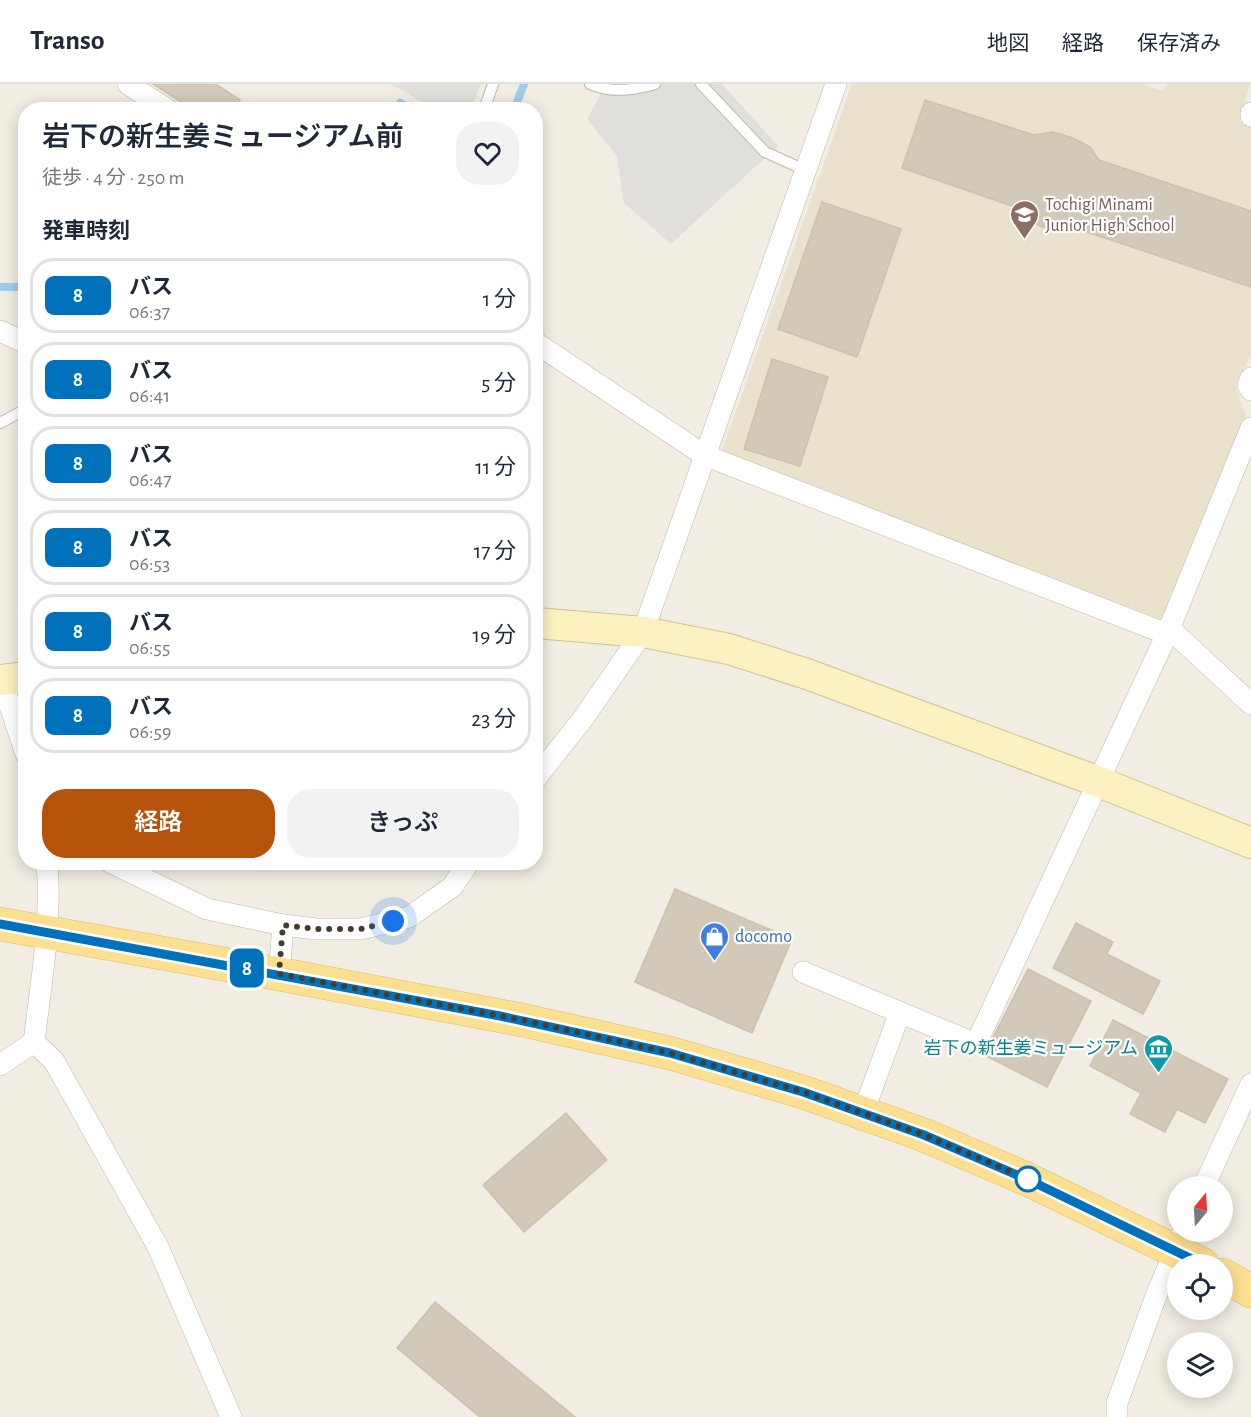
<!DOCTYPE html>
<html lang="ja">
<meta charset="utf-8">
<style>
:root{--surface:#fff;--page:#f2f2f3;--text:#1f2937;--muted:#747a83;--line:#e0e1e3;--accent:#b45309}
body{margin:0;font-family:"Alegreya Sans","Noto Sans JP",sans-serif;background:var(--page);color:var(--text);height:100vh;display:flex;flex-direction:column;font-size:22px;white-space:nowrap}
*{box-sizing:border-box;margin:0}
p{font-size:20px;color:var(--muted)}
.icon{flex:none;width:33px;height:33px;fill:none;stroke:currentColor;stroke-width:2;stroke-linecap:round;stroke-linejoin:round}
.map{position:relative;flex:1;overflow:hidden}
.side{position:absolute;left:18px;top:18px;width:525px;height:768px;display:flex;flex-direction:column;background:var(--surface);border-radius:24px;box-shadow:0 3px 15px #0003}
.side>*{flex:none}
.badge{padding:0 12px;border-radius:9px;font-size:21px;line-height:39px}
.needle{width:39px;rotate:18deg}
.tools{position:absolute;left:1167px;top:1092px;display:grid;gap:12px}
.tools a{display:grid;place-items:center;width:66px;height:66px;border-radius:50%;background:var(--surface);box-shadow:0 3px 15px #0003;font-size:30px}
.you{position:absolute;width:30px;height:30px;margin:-15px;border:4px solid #fff;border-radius:50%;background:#1a73e8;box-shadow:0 0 0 9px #1a73e833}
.map>.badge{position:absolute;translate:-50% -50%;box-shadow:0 0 0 3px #fff}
h2{padding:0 24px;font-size:22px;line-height:54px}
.round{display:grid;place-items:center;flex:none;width:63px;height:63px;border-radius:24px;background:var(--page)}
.overview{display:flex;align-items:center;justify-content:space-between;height:102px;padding:0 24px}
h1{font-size:28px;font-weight:600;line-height:45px}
.button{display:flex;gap:12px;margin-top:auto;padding:12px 24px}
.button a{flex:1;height:69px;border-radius:24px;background:var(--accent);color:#fff;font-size:24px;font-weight:600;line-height:69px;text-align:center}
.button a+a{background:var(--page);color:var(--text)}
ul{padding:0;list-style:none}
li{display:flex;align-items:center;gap:18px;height:75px;margin:0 12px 9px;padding:0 12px;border:3px solid var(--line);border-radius:24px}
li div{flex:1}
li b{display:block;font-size:22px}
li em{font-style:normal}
li .badge{min-width:66px;font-weight:700;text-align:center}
header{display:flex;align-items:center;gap:36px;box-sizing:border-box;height:84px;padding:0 30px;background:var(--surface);border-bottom:2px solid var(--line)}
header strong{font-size:28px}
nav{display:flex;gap:33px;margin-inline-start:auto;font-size:21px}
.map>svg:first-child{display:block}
.education{fill:#eae2cd}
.parking{fill:#e1dfdb}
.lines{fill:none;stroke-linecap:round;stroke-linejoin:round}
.stream{stroke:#9fccee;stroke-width:8}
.building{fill:#d2c9b9;stroke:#cdc1ac;stroke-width:1.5}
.lane-casing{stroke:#bfb8a9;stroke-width:12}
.street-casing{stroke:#bfb8a9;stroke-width:22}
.secondary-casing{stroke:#d0c193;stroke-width:32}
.primary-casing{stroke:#e0bd62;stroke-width:34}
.lane{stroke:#fff;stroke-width:10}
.street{stroke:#fff;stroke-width:21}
.secondary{stroke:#fdf0c1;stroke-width:30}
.primary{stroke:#fce091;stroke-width:33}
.line-casing{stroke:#fff;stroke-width:14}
.line{stroke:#0072bc;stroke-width:9}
.walk{stroke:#423d33;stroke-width:6;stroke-dasharray:0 10.8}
.stop-dot{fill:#fff;stroke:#0072bc;stroke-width:3}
.labels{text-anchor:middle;stroke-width:4.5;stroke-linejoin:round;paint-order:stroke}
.education-label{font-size:18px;fill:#785e54;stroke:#fff;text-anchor:start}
.shop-label{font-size:18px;fill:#366cbe;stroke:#fff;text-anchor:start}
.culture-label{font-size:18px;fill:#0d838f;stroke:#fff;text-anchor:end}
</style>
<header>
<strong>Transo</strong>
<nav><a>地図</a><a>経路</a><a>保存済み</a></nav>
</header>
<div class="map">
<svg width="1251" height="1333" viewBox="0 0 1251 1333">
<rect width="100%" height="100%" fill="#f1ede3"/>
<polygon class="education" points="852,0 1142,0 1163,7 1166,0 1250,0 1239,37 1251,41 1251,270 1236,304 1246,332 1161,535 721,370"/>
<g class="parking">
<polygon points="391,0 481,0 471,25 436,26"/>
<polygon points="607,0 722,0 778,62 671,160 624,119 617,72 587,35"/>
</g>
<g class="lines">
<g class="stream">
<polyline points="395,26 400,19 412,26"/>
<polyline points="514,26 524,0"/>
<polyline points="0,203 26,203"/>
</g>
</g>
<g class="building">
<polygon points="153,0 216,0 240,16 234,26 193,26"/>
<polygon points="925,16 1034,51 1053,48 1073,54 1090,63 1099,76 1251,127 1251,203 1078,145 1056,147 1040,142 1024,134 1012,122 902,84"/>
<polygon points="822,118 901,145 857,273 778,245"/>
<polygon points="772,275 828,293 800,382 744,365"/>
<polygon points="675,805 792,855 752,949 635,898"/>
<polygon points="1076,839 1113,858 1107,870 1160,897 1143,930 1053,884"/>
<polygon points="1028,885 1091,917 1047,1003 984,971"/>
<polygon points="1113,936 1228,995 1205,1039 1177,1025 1165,1048 1130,1030 1141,1009 1090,982"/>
<polygon points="566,1029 607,1076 524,1148 483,1101"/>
<polygon points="435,1218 575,1333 480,1333 397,1264"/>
</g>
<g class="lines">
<defs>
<g id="lane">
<path d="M590,0C610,9 635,6 655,0"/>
<polyline points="701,0 765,68 805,86"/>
<polyline points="484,26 493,0"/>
<polyline points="0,339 26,325"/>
</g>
<g id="street">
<polyline points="128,0 168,26"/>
<polyline points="1251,29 1251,32"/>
<polyline points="0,247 26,259"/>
<polyline points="536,259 704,371 1167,550"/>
<polyline points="1251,294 1248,301 1251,306"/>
<polyline points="1169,544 1251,620"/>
<polyline points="0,592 26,670"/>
<polyline points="536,694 582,636 643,548 836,0"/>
<path d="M47,778C52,839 41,898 34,958L54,977L158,1163L231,1333"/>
<polyline points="110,778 207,825 283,841 316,845 361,845 409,833 452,803 469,778"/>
<polyline points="803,888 976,960 1167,550 1251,344"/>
<polyline points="279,890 283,841"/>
<polyline points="0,981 34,958"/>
<polyline points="863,1029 900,928"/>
<polyline points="1204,1102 1251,1000"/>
<polyline points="1117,1333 1117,1319 1156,1212 1183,1148"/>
</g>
<g id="secondary">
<polyline points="536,539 643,548 729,565 807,590 896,623 1099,698 1251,759"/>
<polyline points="0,596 26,593"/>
</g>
<g id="primary">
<polyline points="0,840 279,890 522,936 670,969 803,1008 924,1051 1029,1096 1202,1180"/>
<polyline points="1222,1191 1251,1207"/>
</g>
</defs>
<use href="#lane" class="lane-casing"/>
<use href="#street" class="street-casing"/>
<use href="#secondary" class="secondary-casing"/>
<use href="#primary" class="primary-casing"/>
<use href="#lane" class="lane"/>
<use href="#street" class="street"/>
<use href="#secondary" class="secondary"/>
<use href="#primary" class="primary"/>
</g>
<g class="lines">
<defs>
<polyline id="line" points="0,840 500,932 670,969 803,1008 924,1051 1029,1096 1202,1180"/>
</defs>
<use href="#line" class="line-casing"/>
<use href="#line" class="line"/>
<polyline class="walk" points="393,837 361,845 316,845 283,841 279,890 522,936 670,969 803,1008 924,1051 1028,1095"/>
</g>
<defs>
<symbol id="school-pin" viewBox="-11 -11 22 30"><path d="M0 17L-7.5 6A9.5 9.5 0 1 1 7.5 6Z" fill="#8d6e63" stroke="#fff"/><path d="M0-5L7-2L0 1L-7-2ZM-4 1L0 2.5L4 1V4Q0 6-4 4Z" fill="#fff"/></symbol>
<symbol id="shop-pin" viewBox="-11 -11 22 30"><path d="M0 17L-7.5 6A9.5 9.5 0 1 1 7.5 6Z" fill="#3f7fe0" stroke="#fff"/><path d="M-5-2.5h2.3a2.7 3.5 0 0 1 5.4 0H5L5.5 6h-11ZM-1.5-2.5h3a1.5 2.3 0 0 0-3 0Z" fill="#fff"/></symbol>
<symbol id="museum-pin" viewBox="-11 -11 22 30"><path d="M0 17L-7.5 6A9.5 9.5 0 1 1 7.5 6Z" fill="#0f9aa8" stroke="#fff"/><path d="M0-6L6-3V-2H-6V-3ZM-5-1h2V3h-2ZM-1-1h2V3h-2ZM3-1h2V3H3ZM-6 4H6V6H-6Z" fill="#fff"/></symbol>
</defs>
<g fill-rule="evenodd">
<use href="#school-pin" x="1008" y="114" width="33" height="45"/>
<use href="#shop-pin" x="698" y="836" width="33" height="45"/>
<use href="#museum-pin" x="1142" y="948" width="33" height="45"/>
</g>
<circle class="stop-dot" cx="1028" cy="1095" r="12"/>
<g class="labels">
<g class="education-label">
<text x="1045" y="126">Tochigi Minami<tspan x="1045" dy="21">Junior High School</tspan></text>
</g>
<g class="shop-label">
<text x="735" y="858">docomo</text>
</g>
<g class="culture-label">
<text x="1138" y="970">岩下の新生姜ミュージアム</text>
</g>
</g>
</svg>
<div class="tools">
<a><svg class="needle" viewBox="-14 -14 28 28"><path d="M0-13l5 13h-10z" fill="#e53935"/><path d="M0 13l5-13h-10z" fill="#747a83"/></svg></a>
<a><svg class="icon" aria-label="locate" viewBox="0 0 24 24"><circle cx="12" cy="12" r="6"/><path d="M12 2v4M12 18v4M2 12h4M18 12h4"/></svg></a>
<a><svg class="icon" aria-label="layers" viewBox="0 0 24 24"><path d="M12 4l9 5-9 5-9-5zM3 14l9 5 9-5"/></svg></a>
</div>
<div class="you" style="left:393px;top:837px"></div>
<b class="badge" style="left:247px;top:884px;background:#0072bc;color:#fff">8</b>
<section class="side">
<div class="overview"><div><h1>岩下の新生姜ミュージアム前</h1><p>徒歩 · 4 分 · 250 m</p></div><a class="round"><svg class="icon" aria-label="heart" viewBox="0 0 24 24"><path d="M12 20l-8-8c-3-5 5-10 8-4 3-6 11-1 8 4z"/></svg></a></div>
<h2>発車時刻</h2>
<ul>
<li><span class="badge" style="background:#0072bc;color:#fff">8</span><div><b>バス</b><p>06:37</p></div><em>1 分</em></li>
<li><span class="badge" style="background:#0072bc;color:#fff">8</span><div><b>バス</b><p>06:41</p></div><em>5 分</em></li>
<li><span class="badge" style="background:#0072bc;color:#fff">8</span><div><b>バス</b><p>06:47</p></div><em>11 分</em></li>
<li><span class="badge" style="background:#0072bc;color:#fff">8</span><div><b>バス</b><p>06:53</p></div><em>17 分</em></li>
<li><span class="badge" style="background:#0072bc;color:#fff">8</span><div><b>バス</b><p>06:55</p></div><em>19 分</em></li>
<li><span class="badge" style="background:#0072bc;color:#fff">8</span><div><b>バス</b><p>06:59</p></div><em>23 分</em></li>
</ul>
<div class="button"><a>経路</a><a>きっぷ</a></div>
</section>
</div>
